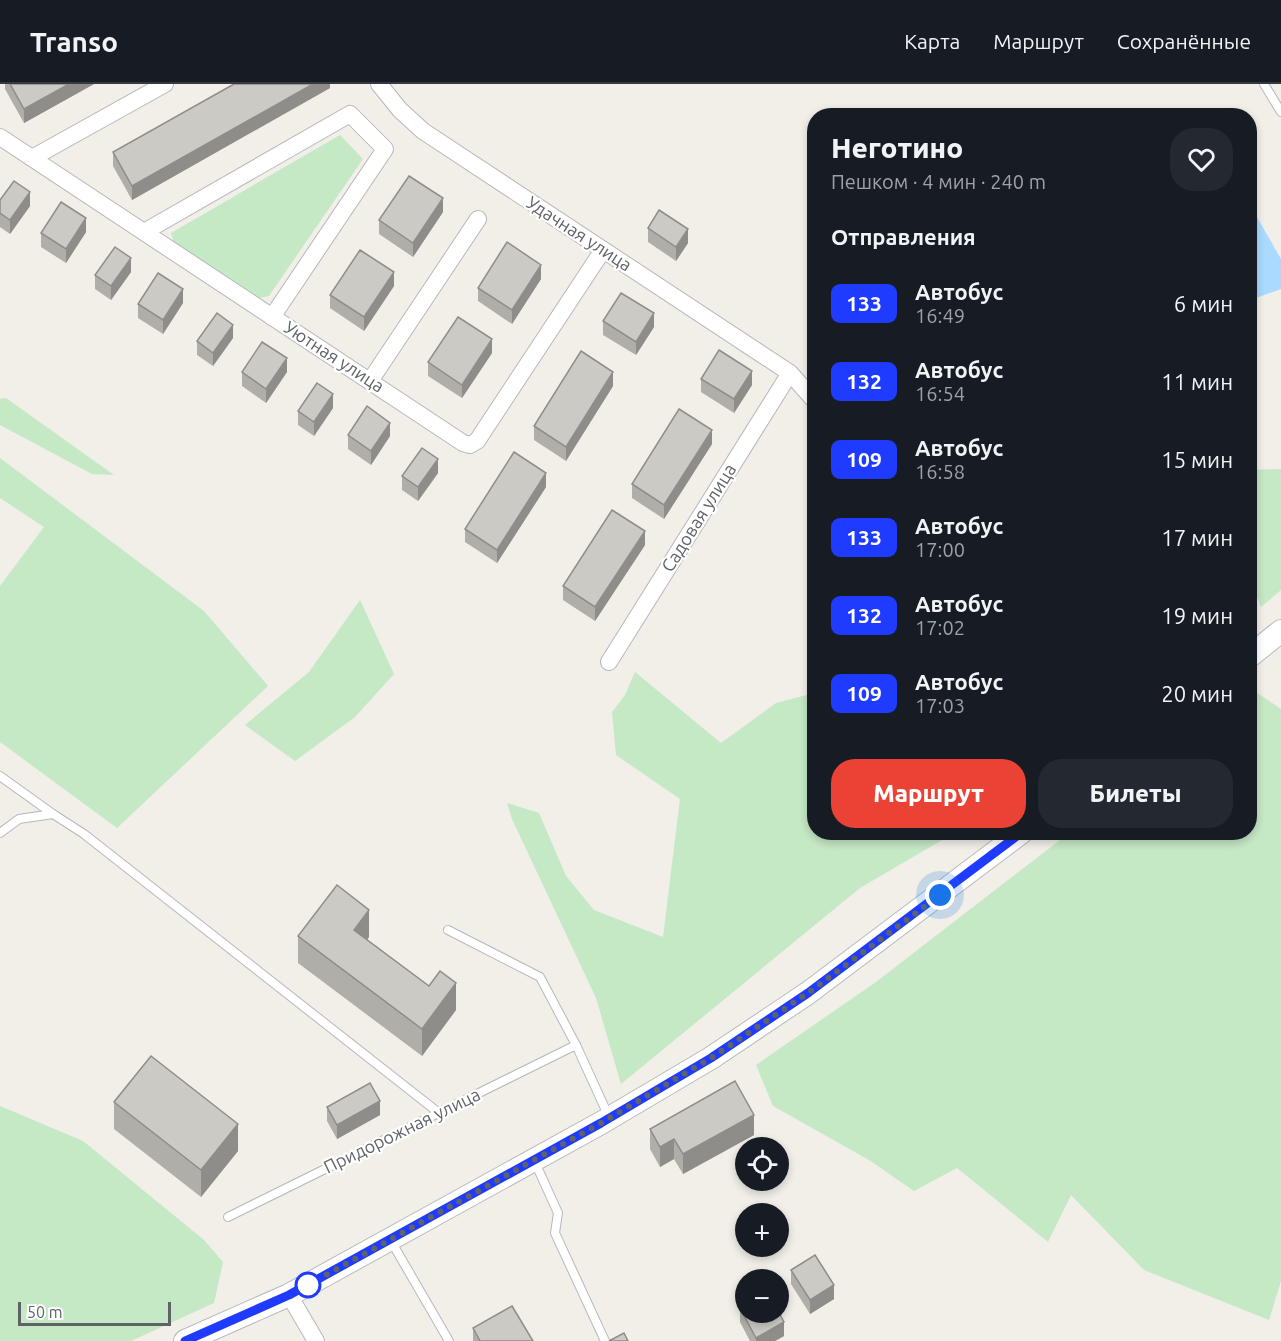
<!DOCTYPE html>
<html lang="ru">
<meta charset="utf-8">
<style>
:root{--surface:#171b24;--page:#242831;--text:#f1f3f6;--muted:#9ea1a6;--line:#363941;--accent:#ea4335}
body{margin:0;font-family:Ubuntu,sans-serif;background:var(--page);color:var(--text);height:100vh;display:flex;flex-direction:column;font-size:22px;white-space:nowrap}
*{box-sizing:border-box;margin:0}
p{font-size:20px;color:var(--muted)}
.icon{flex:none;width:33px;height:33px;fill:none;stroke:currentColor;stroke-width:2;stroke-linecap:round;stroke-linejoin:round}
.map{position:relative;flex:1;overflow:hidden}
.panel{position:absolute;left:807px;top:24px;width:450px;height:732px;display:flex;flex-direction:column;background:var(--surface);border-radius:24px;box-shadow:0 3px 9px #0003}
.panel>*{flex:none}
.badge{padding:0 12px;border-radius:9px;font-size:21px;line-height:39px}
.buttons{position:absolute;left:735px;top:1053px;display:grid;gap:12px}
.buttons a{display:grid;place-items:center;width:54px;height:54px;border-radius:50%;background:var(--surface);box-shadow:0 3px 9px #0003;font-size:30px}
.scale{position:absolute;left:18px;bottom:15px;width:153px;box-sizing:border-box;padding-left:6px;border:3px solid #5f6368;border-top:0;font-size:16px;line-height:21px;white-space:nowrap;color:#5f6368;-webkit-text-stroke:4px #fff;paint-order:stroke}
.you{position:absolute;width:30px;height:30px;margin:-15px;border:4px solid #fff;border-radius:50%;background:#1a73e8;box-shadow:0 0 0 9px #1a73e833}
.map>.badge{position:absolute;translate:-50% -50%;box-shadow:0 0 0 3px #fff}
h2{padding:0 24px;font-size:22px;line-height:54px}
.round{display:grid;place-items:center;flex:none;width:63px;height:63px;border-radius:24px;background:var(--page)}
.head{display:flex;align-items:center;justify-content:space-between;height:102px;padding:0 24px}
h1{font-size:28px;font-weight:800;line-height:45px}
.button{display:flex;gap:12px;margin-top:auto;padding:12px 24px}
.button a{flex:1;height:69px;border-radius:24px;background:var(--accent);color:#fff;font-size:24px;font-weight:800;line-height:69px;text-align:center}
.button a+a{background:var(--page);color:var(--text)}
ul{padding:0;list-style:none}
li{display:flex;align-items:center;gap:18px;height:78px;padding:0 24px}
li div{flex:1}
li b{display:block;font-size:22px}
li em{font-style:normal}
li .badge{min-width:66px;font-weight:700;text-align:center}
header{display:flex;align-items:center;gap:36px;box-sizing:border-box;height:84px;padding:0 30px;background:var(--surface);border-bottom:2px solid var(--line)}
header strong{font-size:28px}
nav{display:flex;gap:33px;margin-inline-start:auto;font-size:21px}
.map>svg:first-child{display:block}
.green{fill:#c5e8c5}
.water{fill:#aadaff}
.lines{fill:none;stroke-linecap:round;stroke-linejoin:round}
.lane-casing{stroke:#b5b8bc;stroke-width:10}
.street-casing{stroke:#b5b8bc;stroke-width:18}
.secondary-casing{stroke:#b6babf;stroke-width:24}
.lane{stroke:#fff;stroke-width:8}
.street{stroke:#fff;stroke-width:16}
.secondary{stroke:#fff;stroke-width:22}
.wall{fill:#afaea9}
.shaded-wall{fill:#8f8d8a}
.building{fill:#cccac5;stroke:#8f8d8a;stroke-width:1.5}
.line-casing{stroke:#fff;stroke-width:14}
.line{stroke:#1f3bff;stroke-width:9}
.walk{stroke:#5f6368;stroke-width:6;stroke-dasharray:0 10.8}
.stop-dot{fill:#fff;stroke:#1f3bff;stroke-width:3}
.labels{text-anchor:middle;stroke-width:4.5;stroke-linejoin:round;paint-order:stroke}
.street-label{font-size:18px;fill:#5f6368;stroke:#fff}
</style>
<header>
<strong>Transo</strong>
<nav><a>Карта</a><a>Маршрут</a><a>Сохранённые</a></nav>
</header>
<div class="map">
<svg width="1281" height="1257" viewBox="0 0 1281 1257">
<rect width="100%" height="100%" fill="#f1efe8"/>
<g class="green">
<polygon points="340,51 363,75 269,212 254,215 174,159 171,149"/>
<polygon points="6,314 114,391 92,390 0,341 0,315"/>
<polygon points="0,374 204,527 268,602 117,744 0,658 0,502 44,443 0,414"/>
<polygon points="1281,385 1281,506 1261,523 1250,495 1250,386"/>
<polygon points="360,516 394,590 355,633 295,677 245,641 309,588"/>
<polygon points="635,588 721,659 776,619 814,609 814,748 954,749 860,804 621,1000 596,914 512,735 507,719 539,729 566,792 594,826 663,853 680,715 616,671 612,628 625,611"/>
<polygon points="1253,606 1281,625 1281,1197 1269,1236 1144,1186 1071,1111 1048,1158 957,1084 914,1107 869,1076 773,1022 756,981 876,898 1069,749 1250,748 1250,609"/>
<polygon points="0,1022 83,1057 204,1156 223,1178 214,1219 131,1257 0,1257"/>
</g>
<polygon class="water" points="1250,121 1281,175 1281,205 1250,216"/>
<g class="lines">
<defs>
<g id="lane">
<polyline points="1264,0 1281,28"/>
<polyline points="0,692 53,730"/>
<polyline points="0,749 19,735 53,730 84,750 439,1029"/>
<polyline points="448,846 540,893 576,961 609,1033"/>
<polyline points="534,1076 558,1129 555,1149 605,1257"/>
<polyline points="228,1133 576,961"/>
<polyline points="391,1157 449,1257"/>
</g>
<g id="street">
<polyline points="379,0 400,26 423,47 790,289 814,316"/>
<polyline points="0,53 463,359 470,361 477,357 603,166"/>
<polyline points="32,74 165,0"/>
<polyline points="144,148 350,30 385,65 272,233"/>
<polyline points="370,297 478,135"/>
<polyline points="609,578 790,289"/>
<polyline points="289,1211 316,1257"/>
</g>
<g id="secondary">
<polyline points="1250,572 1281,547"/>
<polyline points="185,1257 289,1211 601,1039 711,974 808,909 1022,748"/>
</g>
</defs>
<use href="#lane" class="lane-casing"/>
<use href="#street" class="street-casing"/>
<use href="#secondary" class="secondary-casing"/>
<use href="#lane" class="lane"/>
<use href="#street" class="street"/>
<use href="#secondary" class="secondary"/>
</g>
<g class="wall">
<polygon points="5,0 94,0 24,39 5,5"/>
<polygon points="330,0 330,4 132,116 113,82 113,68"/>
<polygon points="0,116 30,122 10,150 0,143"/>
<polygon points="443,128 413,173 379,150 379,136"/>
<polygon points="648,144 688,159 676,177 648,158"/>
<polygon points="86,148 66,179 41,163 41,149"/>
<polygon points="131,188 111,216 95,205 95,191"/>
<polygon points="541,195 512,240 478,217 478,204"/>
<polygon points="394,202 364,247 330,224 330,211"/>
<polygon points="183,219 163,250 138,234 138,220"/>
<polygon points="603,237 654,243 636,271 603,251"/>
<polygon points="233,254 213,282 197,271 197,257"/>
<polygon points="492,269 462,314 428,292 428,278"/>
<polygon points="242,288 287,288 266,319 242,302"/>
<polygon points="701,295 752,301 734,329 701,308"/>
<polygon points="613,302 566,377 534,356 534,342"/>
<polygon points="333,324 314,352 298,341 298,327"/>
<polygon points="348,351 390,352 371,381 348,365"/>
<polygon points="712,360 664,435 632,414 632,400"/>
<polygon points="438,389 418,417 402,406 402,392"/>
<polygon points="546,403 497,479 465,458 465,445"/>
<polygon points="645,461 595,537 563,516 563,502"/>
<polygon points="298,852 369,853 367,856 429,902 456,926 422,972 298,879"/>
<polygon points="114,1018 238,1067 201,1113 114,1045"/>
<polygon points="327,1023 380,1031 337,1055 327,1037"/>
<polygon points="650,1045 754,1051 683,1090 674,1075 660,1083 650,1065"/>
<polygon points="791,1186 834,1215 810,1230 791,1200"/>
<polygon points="740,1224 784,1252 775,1257 750,1257 740,1238"/>
<polygon points="473,1244 533,1257 473,1257"/>
</g>
<g class="shaded-wall">
<polygon points="69,0 94,0 24,39 24,25"/>
<polygon points="313,0 330,0 330,4 132,116 132,102"/>
<polygon points="30,108 30,122 10,150 10,136"/>
<polygon points="443,114 443,128 413,173 413,159"/>
<polygon points="86,134 86,148 66,179 66,165"/>
<polygon points="688,145 688,159 676,177 676,163"/>
<polygon points="131,174 131,188 111,216 111,202"/>
<polygon points="541,181 541,195 512,240 512,226"/>
<polygon points="394,188 394,202 364,247 364,233"/>
<polygon points="183,205 183,219 163,250 163,236"/>
<polygon points="654,229 654,243 636,271 636,258"/>
<polygon points="233,241 233,254 213,282 213,269"/>
<polygon points="492,255 492,269 462,314 462,301"/>
<polygon points="287,274 287,288 266,319 266,305"/>
<polygon points="752,287 752,301 734,329 734,315"/>
<polygon points="613,288 613,302 566,377 566,363"/>
<polygon points="333,310 333,324 314,352 314,338"/>
<polygon points="390,339 390,352 371,381 371,367"/>
<polygon points="712,346 712,360 664,435 664,421"/>
<polygon points="438,375 438,389 418,417 418,403"/>
<polygon points="546,389 546,403 497,479 497,466"/>
<polygon points="645,447 645,461 595,537 595,523"/>
<polygon points="369,826 369,853 354,873 354,846"/>
<polygon points="456,899 456,926 422,972 422,945"/>
<polygon points="380,1017 380,1031 337,1055 337,1041"/>
<polygon points="754,1031 754,1051 683,1090 683,1070"/>
<polygon points="238,1040 238,1067 201,1113 201,1086"/>
<polygon points="674,1055 674,1075 660,1083 660,1063"/>
<polygon points="834,1201 834,1215 810,1230 810,1216"/>
<polygon points="784,1238 784,1252 775,1257 756,1257 756,1254"/>
</g>
<g class="building">
<polygon points="10,0 69,0 24,25"/>
<polygon points="234,0 313,0 132,102 113,68"/>
<polygon points="409,92 443,114 413,159 379,136"/>
<polygon points="14,97 30,108 10,136 0,129 0,116"/>
<polygon points="61,118 86,134 66,165 41,149"/>
<polygon points="659,126 688,145 676,163 648,144"/>
<polygon points="507,158 541,181 512,226 478,204"/>
<polygon points="115,163 131,174 111,202 95,191"/>
<polygon points="360,166 394,188 364,233 330,211"/>
<polygon points="158,189 183,205 163,236 138,220"/>
<polygon points="621,209 654,229 636,258 603,237"/>
<polygon points="217,229 233,241 213,269 197,257"/>
<polygon points="458,233 492,255 462,301 428,278"/>
<polygon points="262,258 287,274 266,305 242,288"/>
<polygon points="719,266 752,287 734,315 701,295"/>
<polygon points="581,267 613,288 566,363 534,342"/>
<polygon points="317,299 333,310 314,338 298,327"/>
<polygon points="367,322 390,339 371,367 348,351"/>
<polygon points="679,325 712,346 664,421 632,400"/>
<polygon points="422,364 438,375 418,403 402,392"/>
<polygon points="514,368 546,389 497,466 465,445"/>
<polygon points="612,426 645,447 595,523 563,502"/>
<polygon points="337,801 369,826 354,846 429,902 440,887 456,899 422,945 298,852"/>
<polygon points="151,972 238,1040 201,1086 114,1018"/>
<polygon points="735,997 754,1031 683,1070 674,1055 660,1063 650,1045"/>
<polygon points="370,999 380,1017 337,1041 327,1023"/>
<polygon points="815,1171 834,1201 810,1216 791,1186"/>
<polygon points="746,1221 746,1228 778,1228 778,1227 784,1238 756,1254 740,1224"/>
<polygon points="512,1222 533,1257 480,1257 473,1244"/>
<polygon points="624,1249 628,1257 609,1257"/>
</g>
<g class="lines">
<defs>
<polyline id="line" points="185,1257 289,1211 601,1039 711,974 808,909 1022,748"/>
</defs>
<use href="#line" class="line-casing"/>
<use href="#line" class="line"/>
<polyline class="walk" points="308,1201 601,1039 711,974 808,909 940,811"/>
</g>
<circle class="stop-dot" cx="308" cy="1201" r="12"/>
<g class="labels">
<g class="street-label">
<text transform="translate(579 150) rotate(33)" y="6">Удачная улица</text>
<text transform="translate(334 273) rotate(33)" y="6">Уютная улица</text>
<text transform="translate(699 434) rotate(-58)" y="6">Садовая улица</text>
<text transform="translate(402 1047) rotate(-26)" y="6">Придорожная улица</text>
</g>
</g>
</svg>
<div class="buttons">
<a><svg class="icon" aria-label="locate" viewBox="0 0 24 24"><circle cx="12" cy="12" r="6"/><path d="M12 2v4M12 18v4M2 12h4M18 12h4"/></svg></a>
<a>+</a>
<a>−</a>
</div>
<div class="scale">50 m</div>
<div class="you" style="left:940px;top:811px"></div>
<section class="panel">
<div class="head"><div><h1>Неготино</h1><p>Пешком · 4 мин · 240 m</p></div><a class="round"><svg class="icon" aria-label="heart" viewBox="0 0 24 24"><path d="M12 20l-8-8c-3-5 5-10 8-4 3-6 11-1 8 4z"/></svg></a></div>
<h2>Отправления</h2>
<ul>
<li><span class="badge" style="background:#1f3bff;color:#fff">133</span><div><b>Автобус</b><p>16:49</p></div><em>6 мин</em></li>
<li><span class="badge" style="background:#1f3bff;color:#fff">132</span><div><b>Автобус</b><p>16:54</p></div><em>11 мин</em></li>
<li><span class="badge" style="background:#1f3bff;color:#fff">109</span><div><b>Автобус</b><p>16:58</p></div><em>15 мин</em></li>
<li><span class="badge" style="background:#1f3bff;color:#fff">133</span><div><b>Автобус</b><p>17:00</p></div><em>17 мин</em></li>
<li><span class="badge" style="background:#1f3bff;color:#fff">132</span><div><b>Автобус</b><p>17:02</p></div><em>19 мин</em></li>
<li><span class="badge" style="background:#1f3bff;color:#fff">109</span><div><b>Автобус</b><p>17:03</p></div><em>20 мин</em></li>
</ul>
<div class="button"><a>Маршрут</a><a>Билеты</a></div>
</section>
</div>
